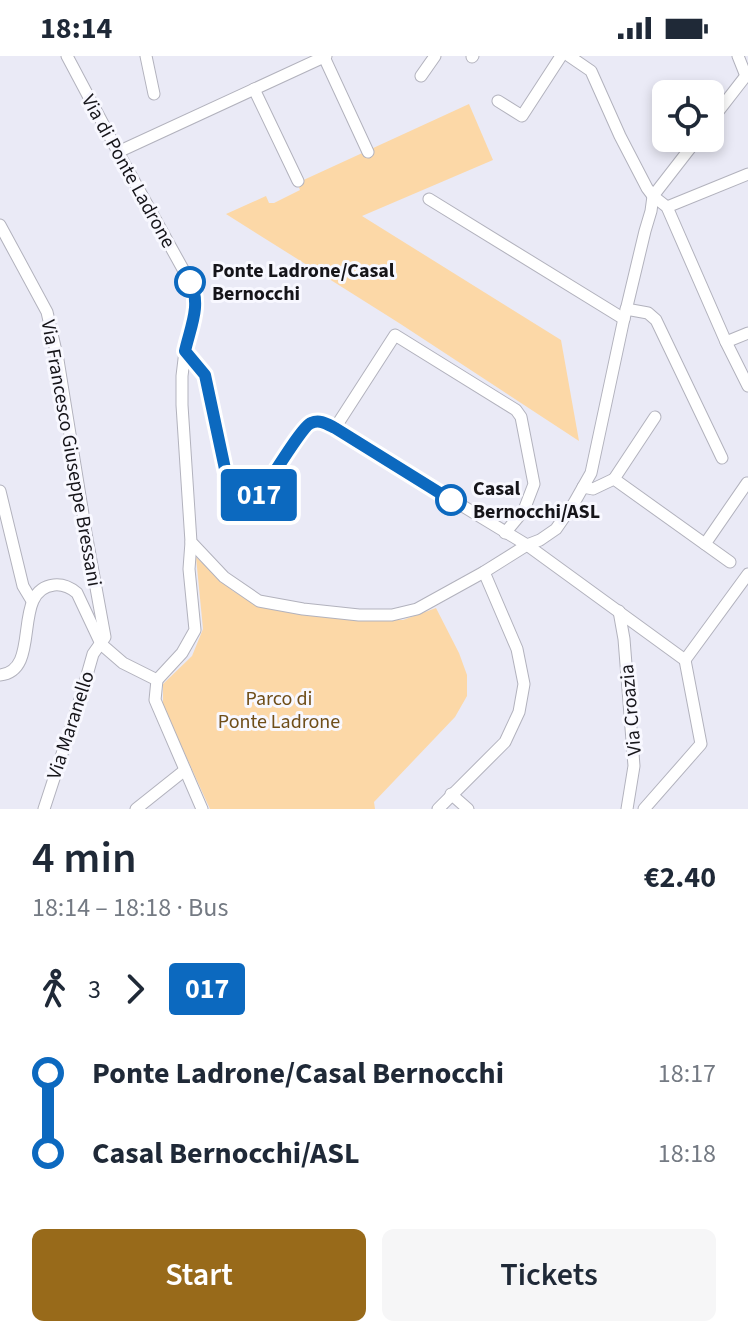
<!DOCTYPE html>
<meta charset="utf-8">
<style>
:root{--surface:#fff;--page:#f6f6f7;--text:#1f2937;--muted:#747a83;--accent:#986a1a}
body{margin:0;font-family:"Source Sans 3",sans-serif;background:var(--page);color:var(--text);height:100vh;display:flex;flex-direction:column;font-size:30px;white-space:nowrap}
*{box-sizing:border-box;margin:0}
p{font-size:26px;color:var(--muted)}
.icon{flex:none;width:44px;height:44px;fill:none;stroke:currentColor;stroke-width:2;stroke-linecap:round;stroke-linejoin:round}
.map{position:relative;height:753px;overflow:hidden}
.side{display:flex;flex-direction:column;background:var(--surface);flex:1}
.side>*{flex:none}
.badge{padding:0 16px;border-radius:6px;font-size:28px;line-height:52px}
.fabs{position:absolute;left:652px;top:24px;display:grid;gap:16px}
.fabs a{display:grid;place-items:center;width:72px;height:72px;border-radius:12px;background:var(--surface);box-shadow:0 4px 12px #0003;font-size:40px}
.map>.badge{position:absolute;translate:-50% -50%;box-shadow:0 0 0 4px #fff}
.legs{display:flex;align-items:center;gap:12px;height:88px;padding:0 32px;font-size:26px}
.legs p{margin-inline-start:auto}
.overview{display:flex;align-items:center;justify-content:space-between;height:136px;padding:0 32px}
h1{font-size:44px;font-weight:600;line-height:60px}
.action{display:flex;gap:16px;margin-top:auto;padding:16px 32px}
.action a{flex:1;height:92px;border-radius:12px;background:var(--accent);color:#fff;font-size:32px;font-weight:600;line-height:92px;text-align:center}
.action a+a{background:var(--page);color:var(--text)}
ul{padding:0 32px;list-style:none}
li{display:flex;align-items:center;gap:28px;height:80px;font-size:30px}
li i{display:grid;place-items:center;width:12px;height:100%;margin:0 10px;background:currentColor}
li i::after{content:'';width:20px;height:20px;margin:-10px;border:6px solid;border-radius:50%;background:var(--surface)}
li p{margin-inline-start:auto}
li:first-child i{background:linear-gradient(#0000 50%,currentColor 0)}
li:last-child i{background:linear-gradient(currentColor 50%,#0000 0)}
.status{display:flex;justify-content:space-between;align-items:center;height:56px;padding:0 40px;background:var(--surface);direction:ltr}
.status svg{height:22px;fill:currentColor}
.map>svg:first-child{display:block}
.green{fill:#fcd8a7}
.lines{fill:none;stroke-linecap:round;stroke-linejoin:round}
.minor-casing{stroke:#b2b2bd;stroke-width:13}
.minor{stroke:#fff;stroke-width:11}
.line-1-casing{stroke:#fff;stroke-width:18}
.line-1{stroke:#0c69bf;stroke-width:12}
.stop-1-dot{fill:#fff;stroke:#0c69bf;stroke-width:4}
.labels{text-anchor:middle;stroke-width:6;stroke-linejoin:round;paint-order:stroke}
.street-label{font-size:20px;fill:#16151a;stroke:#f8f8ff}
.stop-label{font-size:20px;font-weight:bold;fill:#16151a;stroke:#f8f8ff;text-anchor:start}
.park-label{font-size:20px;fill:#6f4e19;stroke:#f8f8ff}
</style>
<div class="status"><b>18:14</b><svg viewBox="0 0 49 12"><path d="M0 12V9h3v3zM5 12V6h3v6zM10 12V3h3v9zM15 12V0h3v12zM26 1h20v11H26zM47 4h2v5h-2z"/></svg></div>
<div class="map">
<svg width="748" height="753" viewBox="0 0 748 753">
<rect width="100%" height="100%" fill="#eaeaf6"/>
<g class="green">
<polygon points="469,48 493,104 362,160 561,284 579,385 399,267 226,158 266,140 269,147 274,147 300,134 297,127"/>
<polygon points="196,501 233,535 257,549 334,561 403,564 436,552 459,597 467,619 467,640 455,661 374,746 375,753 210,753 163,650 163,628 192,600 203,573"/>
</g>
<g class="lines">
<defs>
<g id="minor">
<polyline points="67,0 118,96 194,233 196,249 185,295 182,320 182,349 191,486 224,521 259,545 303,553 359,559 392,559 417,553 484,516 527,489 540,484 556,473 574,447 591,417 623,267 645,175 651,155 653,140 698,82"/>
<polyline points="146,0 154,38"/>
<polyline points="569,0 591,15 620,80 647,132 653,140 667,151 726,286 748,330"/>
<polyline points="738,0 746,20"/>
<polyline points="324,1 368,96"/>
<polyline points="472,1 473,0"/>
<polyline points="421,20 435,0"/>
<polyline points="254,33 298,125"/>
<polyline points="498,45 522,60 561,0"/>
<polyline points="710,66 748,17"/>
<polyline points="118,96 326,0"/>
<polyline points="429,143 624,263"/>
<polyline points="667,151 748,118"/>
<polyline points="0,169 47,256 58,304 86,477 105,581 93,598 81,640 44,753"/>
<polyline points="626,253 648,257 656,264 722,402"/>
<polyline points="726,286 748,277"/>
<path d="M185,295L205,319L228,427C236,441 242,444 258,441L272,423L307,368L316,365L324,366L527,489L685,604L701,688L644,753"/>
<polyline points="335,372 395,279 516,354 521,361 534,428 524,454 505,477"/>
<polyline points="614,423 655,361"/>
<polyline points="583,431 593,433 614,423 730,506"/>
<polyline points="0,435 23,530 32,545"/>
<polyline points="705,488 747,427"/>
<polyline points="619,555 624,583 634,710 627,753"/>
<polyline points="685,604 748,518"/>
<path d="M0,619C43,615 10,534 54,529C63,528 71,532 77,537L101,588L123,607L157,624L182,597L195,574L189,513L191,486"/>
<polyline points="157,624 155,644 202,753"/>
<polyline points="451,738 468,753"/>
<polyline points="136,753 185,714"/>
<polyline points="438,753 505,686 519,656 524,628 517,593 484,516"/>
</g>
</defs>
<use href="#minor" class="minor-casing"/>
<use href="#minor" class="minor"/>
</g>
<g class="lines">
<defs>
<path id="line-1" d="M190,226C202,248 190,272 185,295L205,319L228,427C236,441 242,444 258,441C268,428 302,370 311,367C320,363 327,368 335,372L451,444"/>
</defs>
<use href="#line-1" class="line-1-casing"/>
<use href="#line-1" class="line-1"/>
</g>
<g class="stop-1-dot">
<circle cx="190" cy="226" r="14"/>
<circle cx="451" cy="444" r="14"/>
</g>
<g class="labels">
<g class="street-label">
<text transform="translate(129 115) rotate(61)" y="7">Via di Ponte Ladrone</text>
<text transform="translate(72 397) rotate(80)" y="7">Via Francesco Giuseppe Bressani</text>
<text transform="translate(630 654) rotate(-95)" y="7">Via Croazia</text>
<text transform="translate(70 669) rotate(-72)" y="7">Via Maranello</text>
</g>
<g class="stop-label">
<text x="212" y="221">Ponte Ladrone/Casal<tspan x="212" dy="23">Bernocchi</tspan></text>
<text x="473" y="439">Casal<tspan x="473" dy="23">Bernocchi/ASL</tspan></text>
</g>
<g class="park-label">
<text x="279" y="649">Parco di<tspan x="279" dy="23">Ponte Ladrone</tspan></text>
</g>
</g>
</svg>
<div class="fabs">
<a><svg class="icon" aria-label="locate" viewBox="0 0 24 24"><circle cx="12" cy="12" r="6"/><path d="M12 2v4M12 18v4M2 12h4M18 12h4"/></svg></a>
</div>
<b class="badge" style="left:259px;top:439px;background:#0c69bf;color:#fff">017</b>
</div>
<section class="side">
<div class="overview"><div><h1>4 min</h1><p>18:14 – 18:18 · Bus</p></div><b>€2.40</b></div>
<div class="legs"><svg class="icon" aria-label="walk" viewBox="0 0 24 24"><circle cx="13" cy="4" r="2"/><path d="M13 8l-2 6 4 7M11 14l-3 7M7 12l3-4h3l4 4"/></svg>3<svg class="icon" aria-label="forward" viewBox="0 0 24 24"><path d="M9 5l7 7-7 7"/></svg><b class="badge" style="background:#0c69bf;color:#fff">017</b></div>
<ul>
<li><i style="color:#0c69bf"></i><b>Ponte Ladrone/Casal Bernocchi</b><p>18:17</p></li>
<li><i style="color:#0c69bf"></i><b>Casal Bernocchi/ASL</b><p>18:18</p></li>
</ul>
<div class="action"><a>Start</a><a>Tickets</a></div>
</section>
